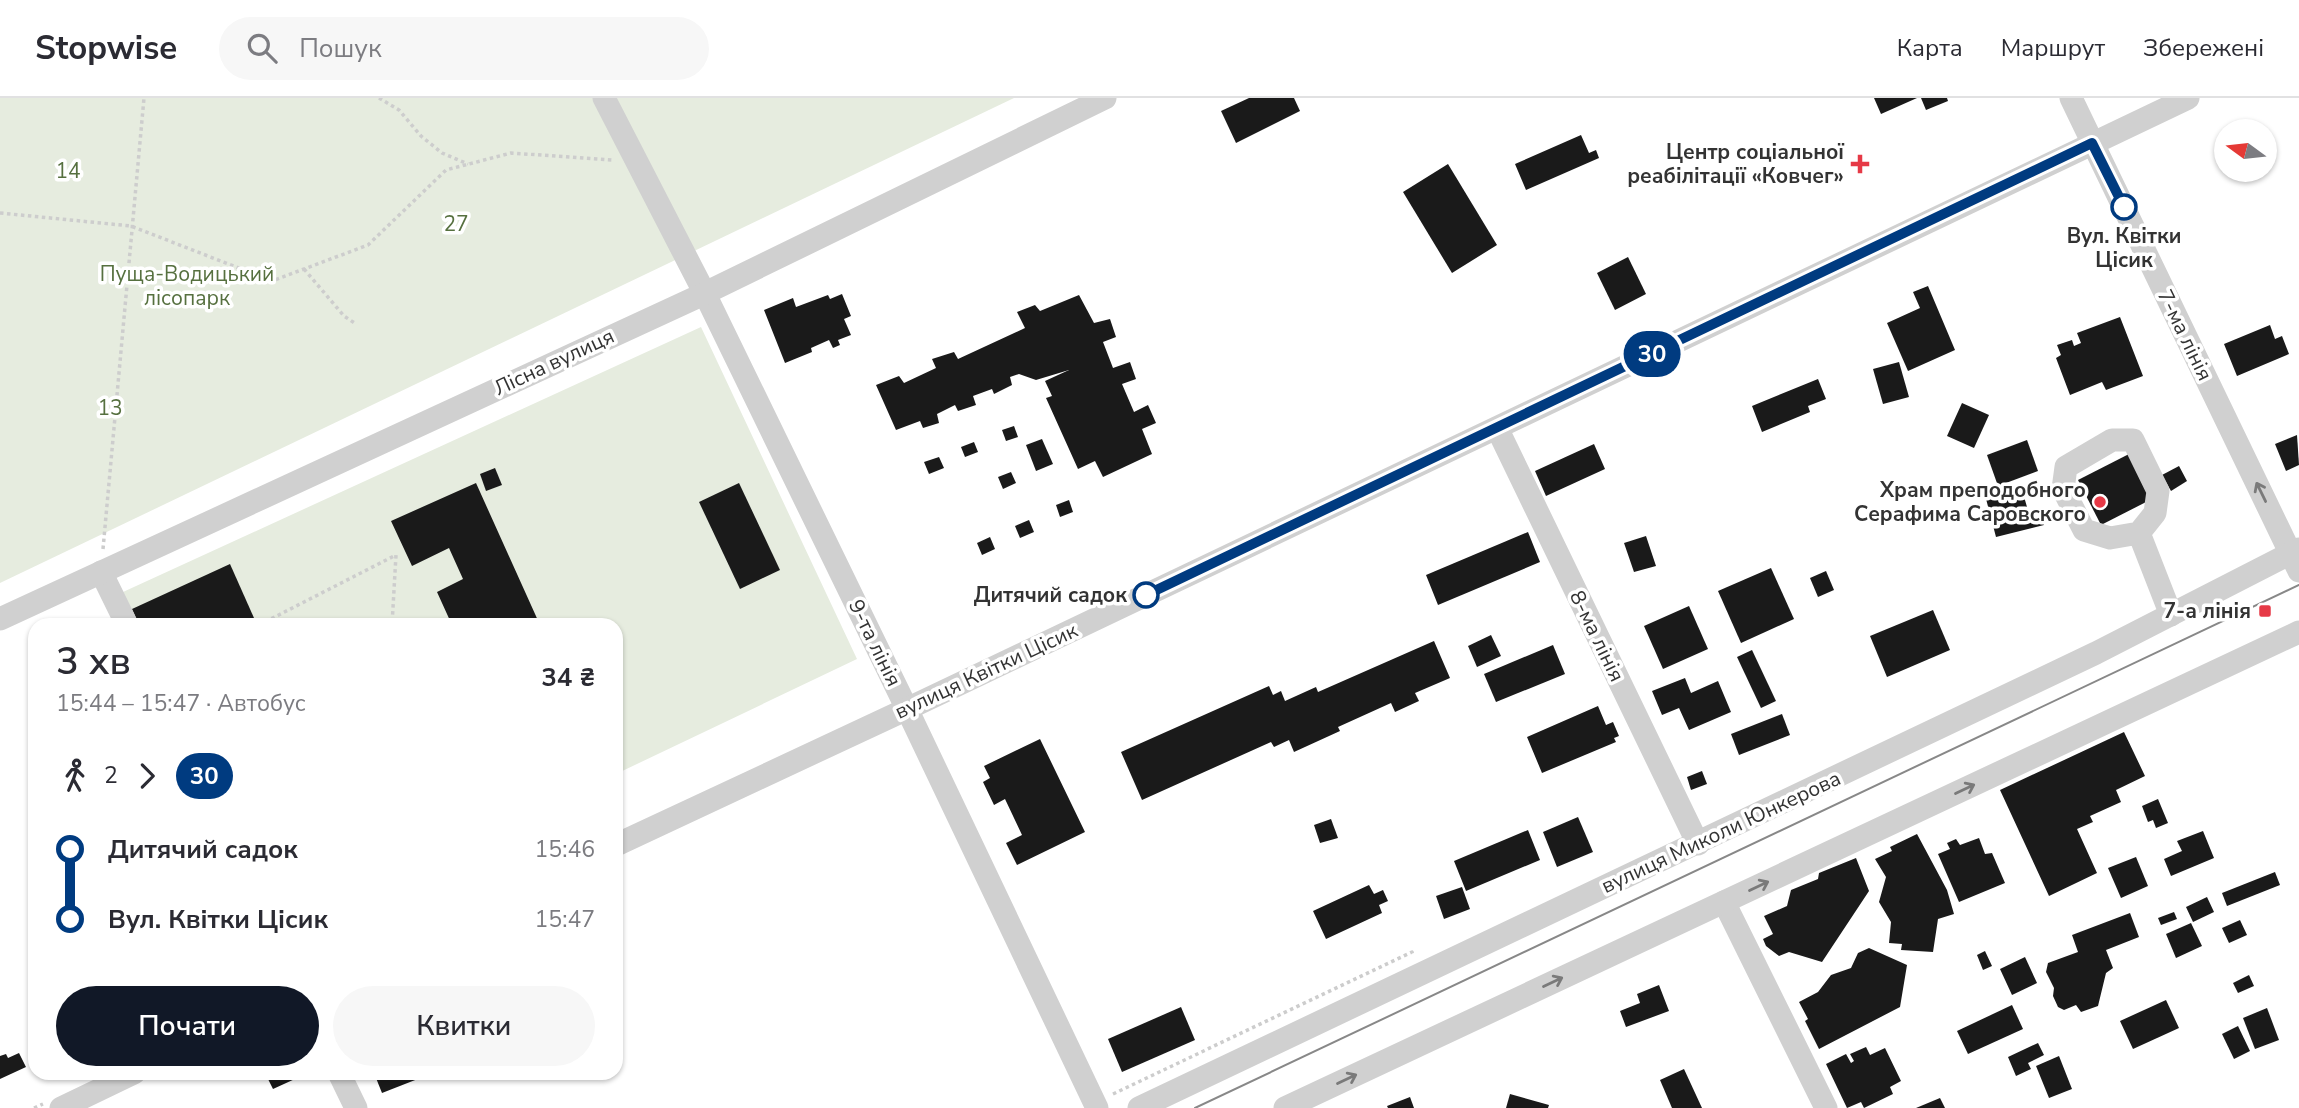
<!DOCTYPE html>
<html lang="uk">
<meta charset="utf-8">
<style>
:root{--surface:#fff;--page:#f7f7f7;--text:#2b2b33;--muted:#7c7c81;--line:#e1e1e2;--accent:#111827}
body{margin:0;font-family:"Nunito Sans",sans-serif;background:var(--page);color:var(--text);height:100vh;display:flex;flex-direction:column;font-size:26px;white-space:nowrap}
*{box-sizing:border-box;margin:0}
p{font-size:23px;color:var(--muted)}
.icon{flex:none;width:38px;height:38px;fill:none;stroke:currentColor;stroke-width:2;stroke-linecap:round;stroke-linejoin:round}
.map{position:relative;flex:1;overflow:hidden}
.side{position:absolute;left:28px;top:520px;width:595px;height:462px;display:flex;flex-direction:column;background:var(--surface);border-radius:21px;box-shadow:0 2px 5px #0004}
.side>*{flex:none}
.badge{padding:0 14px;border-radius:23px;font-size:24px;line-height:46px}
.needle{width:46px;rotate:285deg}
.fabs{position:absolute;left:2214px;top:21px;display:grid;gap:14px}
.fabs a{display:grid;place-items:center;width:63px;height:63px;border-radius:50%;background:var(--surface);box-shadow:0 2px 5px #0004;font-size:35px}
.map>.badge{position:absolute;translate:-50% -50%;box-shadow:0 0 0 4px #fff}
.legs{display:flex;align-items:center;gap:10px;height:77px;padding:0 28px;font-size:23px}
.legs p{margin-inline-start:auto}
.headline{display:flex;align-items:center;justify-content:space-between;height:119px;padding:0 28px}
h1{font-size:38px;font-weight:600;line-height:52px}
.primary-button{display:flex;gap:14px;margin-top:auto;padding:14px 28px}
.primary-button a{flex:1;height:80px;border-radius:42px;background:var(--accent);color:#fff;font-size:28px;font-weight:600;line-height:80px;text-align:center}
.primary-button a+a{background:var(--page);color:var(--text)}
ul{padding:0 28px;list-style:none}
li{display:flex;align-items:center;gap:24px;height:70px;font-size:26px}
li i{display:grid;place-items:center;width:10px;height:100%;margin:0 9px;background:currentColor}
li i::after{content:'';width:18px;height:18px;margin:-9px;border:5px solid;border-radius:50%;background:var(--surface)}
li p{margin-inline-start:auto}
li:first-child i{background:linear-gradient(#0000 50%,currentColor 0)}
li:last-child i{background:linear-gradient(currentColor 50%,#0000 0)}
header{display:flex;align-items:center;gap:42px;box-sizing:border-box;height:98px;padding:0 35px;background:var(--surface);border-bottom:2px solid var(--line)}
header strong{font-size:33px}
nav{display:flex;gap:38px;margin-inline-start:auto;font-size:24px}
.search{width:490px;height:63px;background:var(--page);display:flex;align-items:center;gap:18px;box-sizing:border-box;padding:0 24px;border-radius:38px;color:var(--muted);font-size:26px}
.map>svg:first-child{display:block}
.green{fill:#e6ecdf}
.building{fill:#1a1a1a}
.lines{fill:none;stroke-linecap:round;stroke-linejoin:round}
.path{stroke:#cdcdcd;stroke-width:3.5;stroke-dasharray:3.5 3.5;stroke-linecap:butt}
.minor{stroke:#d0d0d0;stroke-width:23}
.tram{stroke:#888;stroke-width:2}
.oneway{stroke:#7a7a7a}
.line-1-casing{stroke:#fff;stroke-width:16}
.line-1{stroke:#003b80;stroke-width:10}
.poi-dot{fill:#e63946;stroke:#fff;stroke-width:2.5}
.stop-1-dot{fill:#fff;stroke:#003b80;stroke-width:3.5}
.labels{text-anchor:middle;stroke-width:7;stroke-linejoin:round;paint-order:stroke}
.poi-label{font-size:21px;font-weight:bold;fill:#333;stroke:#fff;text-anchor:end}
.park-label{font-size:21px;fill:#56703f;stroke:#fff}
.stop-label{font-size:21px;font-weight:bold;fill:#333;stroke:#fff}
.street-label{font-size:21px;fill:#333;stroke:#fff}
</style>
<header>
<strong>Stopwise</strong>
<div class="search"><svg class="icon" aria-label="search" viewBox="0 0 24 24"><circle cx="10" cy="10" r="6"/><path d="M15 15l6 6"/></svg>Пошук</div>
<nav><a>Карта</a><a>Маршрут</a><a>Збережені</a></nav>
</header>
<div class="map">
<svg width="2299" height="1010" viewBox="0 0 2299 1010">
<rect width="100%" height="100%" fill="#fff"/>
<g class="green">
<polygon points="0,0 1014,0 0,485"/>
<polygon points="701,229 857,561 616,676 616,527 139,527 123,494"/>
</g>
<g class="building">
<polygon points="1249,0 1294,0 1300,13 1236,45 1221,13"/>
<polygon points="1874,0 1917,0 1881,16"/>
<polygon points="1921,0 1947,0 1948,3 1926,12"/>
<polygon points="1581,37 1589,55 1596,52 1599,60 1526,92 1515,66"/>
<polygon points="1448,66 1497,147 1452,175 1403,94"/>
<polygon points="1628,159 1646,196 1615,212 1597,175"/>
<polygon points="1928,188 1955,252 1908,273 1887,225 1920,210 1913,194"/>
<polygon points="842,196 851,218 844,221 851,237 838,242 840,247 833,250 829,242 811,250 812,254 785,265 764,212 793,200 796,209 828,197 830,201"/>
<polygon points="1079,197 1094,225 1110,221 1116,239 1103,244 1113,270 1130,264 1136,281 1122,286 1134,314 1148,307 1156,325 1142,331 1152,356 1103,379 1095,363 1078,371 1046,300 1052,298 1045,283 1069,272 1036,282 1019,276 1010,279 1012,287 994,296 992,291 973,298 976,307 958,313 955,307 937,316 939,325 923,330 920,323 896,332 876,287 899,278 904,285 936,270 932,261 954,254 958,261 1025,230 1017,214 1035,207 1040,213"/>
<polygon points="2120,219 2143,278 2106,292 2102,284 2070,297 2056,260 2061,257 2057,247 2072,242 2074,248 2081,245 2077,235"/>
<polygon points="2270,227 2275,241 2282,238 2289,256 2237,278 2224,246"/>
<polygon points="1899,264 1909,299 1883,306 1873,271"/>
<polygon points="1818,281 1826,301 1808,308 1810,314 1762,334 1752,308"/>
<polygon points="1962,305 1989,317 1974,350 1947,338"/>
<polygon points="1014,328 1018,339 1006,343 1002,332"/>
<polygon points="2297,337 2299,367 2286,373 2275,346"/>
<polygon points="1042,341 1053,366 1036,373 1026,347"/>
<polygon points="2027,342 2038,373 1998,388 1987,357"/>
<polygon points="974,344 978,354 965,359 961,349"/>
<polygon points="1594,346 1605,371 1546,398 1535,373"/>
<polygon points="2129,356 2152,401 2101,427 2078,382"/>
<polygon points="939,359 944,370 929,376 924,364"/>
<polygon points="2179,368 2187,383 2171,393 2162,377"/>
<polygon points="495,370 502,387 486,393 480,376"/>
<polygon points="1011,374 1016,385 1003,391 998,379"/>
<polygon points="476,385 540,527 452,527 437,494 463,481 449,450 412,468 391,423"/>
<polygon points="739,385 780,472 740,491 699,404"/>
<polygon points="2021,388 2029,416 2041,413 2044,427 1996,439 1985,397"/>
<polygon points="1069,402 1073,414 1060,419 1056,407"/>
<polygon points="1029,422 1034,434 1020,440 1015,428"/>
<polygon points="1528,434 1540,464 1438,507 1426,477"/>
<polygon points="1646,438 1656,468 1634,474 1624,445"/>
<polygon points="990,439 995,451 982,457 977,445"/>
<polygon points="230,466 254,520 239,527 139,527 132,511"/>
<polygon points="1771,470 1794,521 1741,545 1718,493"/>
<polygon points="1826,473 1834,492 1818,499 1810,480"/>
<polygon points="1689,508 1708,551 1663,571 1644,528"/>
<polygon points="1933,512 1950,552 1887,579 1870,538"/>
<polygon points="1491,537 1501,558 1477,569 1468,548"/>
<polygon points="1434,543 1450,580 1415,595 1419,603 1395,614 1391,605 1338,629 1340,633 1294,654 1289,642 1274,649 1271,644 1142,702 1121,654 1269,588 1273,597 1281,593 1285,603 1316,589 1318,594"/>
<polygon points="1553,547 1565,576 1496,604 1484,576"/>
<polygon points="1752,552 1776,603 1761,610 1737,559"/>
<polygon points="1685,580 1691,595 1718,583 1731,614 1689,632 1679,610 1662,617 1652,593"/>
<polygon points="1598,608 1606,627 1613,624 1619,638 1614,640 1616,644 1542,675 1527,639"/>
<polygon points="1782,616 1790,637 1739,657 1731,636"/>
<polygon points="2124,634 2145,678 2116,692 2121,704 2090,718 2093,724 2077,731 2097,775 2049,798 2000,692"/>
<polygon points="1040,641 1085,734 1017,767 1006,745 1022,737 1005,701 994,707 983,684 990,680 984,668"/>
<polygon points="1702,673 1707,686 1691,692 1687,679"/>
<polygon points="2158,701 2168,725 2156,730 2153,722 2148,724 2142,708"/>
<polygon points="1578,719 1593,754 1557,769 1543,734"/>
<polygon points="1331,721 1338,740 1320,745 1314,727"/>
<polygon points="1528,732 1540,762 1466,793 1454,763"/>
<polygon points="2203,733 2214,760 2171,778 2164,761 2182,753 2177,743"/>
<polygon points="1917,736 1947,792 1954,816 1938,821 1933,854 1901,852 1902,846 1889,845 1891,824 1879,804 1886,779 1875,761 1892,753 1890,749"/>
<polygon points="1979,740 1985,756 1992,755 2005,785 1959,804 1938,756 1950,751 1947,745 1956,741 1960,747"/>
<polygon points="2136,759 2148,788 2121,800 2108,770"/>
<polygon points="1856,760 1869,793 1822,864 1789,854 1779,858 1766,848 1763,841 1773,836 1764,818 1787,808 1791,792 1818,781 1819,775"/>
<polygon points="2275,774 2280,787 2227,808 2222,795"/>
<polygon points="1369,787 1374,796 1383,792 1388,803 1379,807 1382,815 1326,841 1313,813"/>
<polygon points="1462,789 1470,811 1444,821 1436,798"/>
<polygon points="2207,799 2214,814 2193,824 2186,809"/>
<polygon points="2174,814 2177,821 2161,827 2158,820"/>
<polygon points="2130,815 2139,839 2106,852 2113,870 2106,875 2098,908 2081,914 2076,907 2064,912 2058,909 2053,898 2054,890 2046,874 2048,865 2078,854 2072,837"/>
<polygon points="2240,822 2247,837 2229,845 2222,830"/>
<polygon points="2191,825 2202,848 2176,860 2166,836"/>
<polygon points="1869,850 1907,867 1900,909 1819,951 1805,923 1808,921 1799,904 1818,894 1831,877 1851,870 1858,855"/>
<polygon points="1985,853 1992,868 1983,872 1977,857"/>
<polygon points="2025,859 2037,885 2012,897 2000,871"/>
<polygon points="2249,877 2254,888 2238,895 2233,885"/>
<polygon points="1659,887 1669,913 1626,929 1620,913 1640,905 1637,896"/>
<polygon points="2166,902 2179,930 2133,951 2120,923"/>
<polygon points="2012,907 2023,931 1968,956 1957,933"/>
<polygon points="1181,909 1195,942 1122,974 1108,941"/>
<polygon points="2267,910 2279,942 2255,951 2243,920"/>
<polygon points="2238,928 2250,953 2234,961 2222,936"/>
<polygon points="2038,945 2044,957 2028,965 2031,971 2016,978 2008,959"/>
<polygon points="1866,949 1870,957 1885,950 1901,983 1890,989 1893,996 1864,1010 1861,1004 1847,1010 1826,966 1846,956 1851,965 1854,963 1850,956"/>
<polygon points="19,955 26,969 0,981 0,958 6,956 8,960"/>
<polygon points="2059,958 2072,991 2049,1000 2036,968"/>
<polygon points="1684,971 1702,1010 1672,1010 1660,982"/>
<polygon points="277,975 308,975 273,991 267,979"/>
<polygon points="374,975 433,975 382,995"/>
<polygon points="1510,996 1549,1007 1548,1010 1506,1010"/>
<polygon points="1410,999 1414,1010 1388,1010 1387,1008"/>
<polygon points="1940,1000 1945,1010 1916,1010"/>
</g>
<g class="lines">
<g class="path">
<polyline points="379,0 399,12 421,38 442,55 468,66"/>
<polyline points="0,115 131,128 272,183 368,147 446,72 511,55 613,62"/>
<polyline points="304,171 344,218 356,226"/>
<polyline points="103,451 144,0"/>
<polyline points="259,527 396,457 392,527"/>
<polyline points="152,980 163,975"/>
<polyline points="1113,996 1412,854 1413,858"/>
<polyline points="34,1010 43,1006"/>
</g>
<g class="minor">
<polyline points="604,0 704,194 907,611 1097,1010"/>
<polyline points="2071,0 2299,473"/>
<polyline points="1497,330 1698,746"/>
<polyline points="2139,435 2155,415 2158,393 2133,342 2112,342 2066,369 2063,391 2084,432 2110,440 2139,435 2171,517"/>
<polyline points="101,474 127,527"/>
<polyline points="0,521 695,200 1105,0"/>
<polyline points="616,747 907,611 2188,0"/>
<polyline points="1724,804 1826,1010"/>
<polyline points="339,975 356,1010"/>
<polyline points="61,1010 134,975"/>
<polyline points="1139,1010 2096,555 2299,451"/>
<polyline points="1285,1010 2299,534"/>
</g>
<polyline class="tram" points="1195,1010 2299,487"/>
</g>
<defs><path id="oneway-shaft" d="M-6 0H5M1.5-3L5.5 0L1.5 3" fill="none" stroke-width="1.6" stroke-linecap="round" stroke-linejoin="round" transform="scale(1.75)"/></defs>
<g class="oneway">
<use href="#oneway-shaft" transform="translate(2261 394) rotate(-116)"/>
<use href="#oneway-shaft" transform="translate(1965 691) rotate(-25)"/>
<use href="#oneway-shaft" transform="translate(1759 788) rotate(-25)"/>
<use href="#oneway-shaft" transform="translate(1553 884) rotate(-25)"/>
<use href="#oneway-shaft" transform="translate(1347 981) rotate(-25)"/>
</g>
<g class="lines">
<defs>
<polyline id="line-1" points="1146,497 2092,45 2124,109"/>
</defs>
<use href="#line-1" class="line-1-casing"/>
<use href="#line-1" class="line-1"/>
</g>
<g class="poi-dot">
<path d="M1856.5 55.5h7v7h7v7h-7v7h-7v-7h-7v-7h7z"/>
<circle cx="2100" cy="404" r="7"/>
<rect x="2258" y="506" width="14" height="14" rx="3.5"/>
</g>
<g class="stop-1-dot">
<circle cx="2124" cy="109" r="12"/>
<circle cx="1146" cy="497" r="12"/>
</g>
<g class="labels">
<g class="poi-label">
<text x="1844" y="61">Центр соціальної<tspan x="1844" dy="24">реабілітації «Ковчег»</tspan></text>
<text x="2086" y="399">Храм преподобного<tspan x="2086" dy="24">Серафима Саровского</tspan></text>
<text x="2251" y="520">7-а лінія</text>
</g>
<g class="park-label">
<text x="68" y="80">14</text>
<text x="456" y="133">27</text>
<text x="187" y="183">Пуща-Водицький<tspan x="187" dy="24">лісопарк</tspan></text>
<text x="110" y="317">13</text>
</g>
<g class="stop-label">
<text x="2124" y="145">Вул. Квітки<tspan x="2124" dy="24">Цісик</tspan></text>
<text x="1127" y="504" text-anchor="end">Дитячий садок</text>
</g>
<g class="street-label">
<text transform="translate(2185 237) rotate(64)" y="7">7-ма лінія</text>
<text transform="translate(554 264) rotate(-25)" y="7">Лісна вулиця</text>
<text transform="translate(1597 538) rotate(64)" y="7">8-ма лінія</text>
<text transform="translate(875 545) rotate(64)" y="7">9-та лінія</text>
<text transform="translate(986 573) rotate(-25)" y="7">вулиця Квітки Цісик</text>
<text transform="translate(1721 734) rotate(-25)" y="7">вулиця Миколи Юнкерова</text>
</g>
</g>
</svg>
<div class="fabs">
<a><svg class="needle" viewBox="-14 -14 28 28"><path d="M0-13l5 13h-10z" fill="#e53935"/><path d="M0 13l5-13h-10z" fill="#7c7c81"/></svg></a>
</div>
<b class="badge" style="left:1652px;top:256px;background:#003b80;color:#fff">30</b>
<section class="side">
<div class="headline"><div><h1>3 хв</h1><p>15:44 – 15:47 · Автобус</p></div><b>34 ₴</b></div>
<div class="legs"><svg class="icon" aria-label="walk" viewBox="0 0 24 24"><circle cx="13" cy="4" r="2"/><path d="M13 8l-2 6 4 7M11 14l-3 7M7 12l3-4h3l4 4"/></svg>2<svg class="icon" aria-label="forward" viewBox="0 0 24 24"><path d="M9 5l7 7-7 7"/></svg><b class="badge" style="background:#003b80;color:#fff">30</b></div>
<ul>
<li><i style="color:#003b80"></i><b>Дитячий садок</b><p>15:46</p></li>
<li><i style="color:#003b80"></i><b>Вул. Квітки Цісик</b><p>15:47</p></li>
</ul>
<div class="primary-button"><a>Почати</a><a>Квитки</a></div>
</section>
</div>
